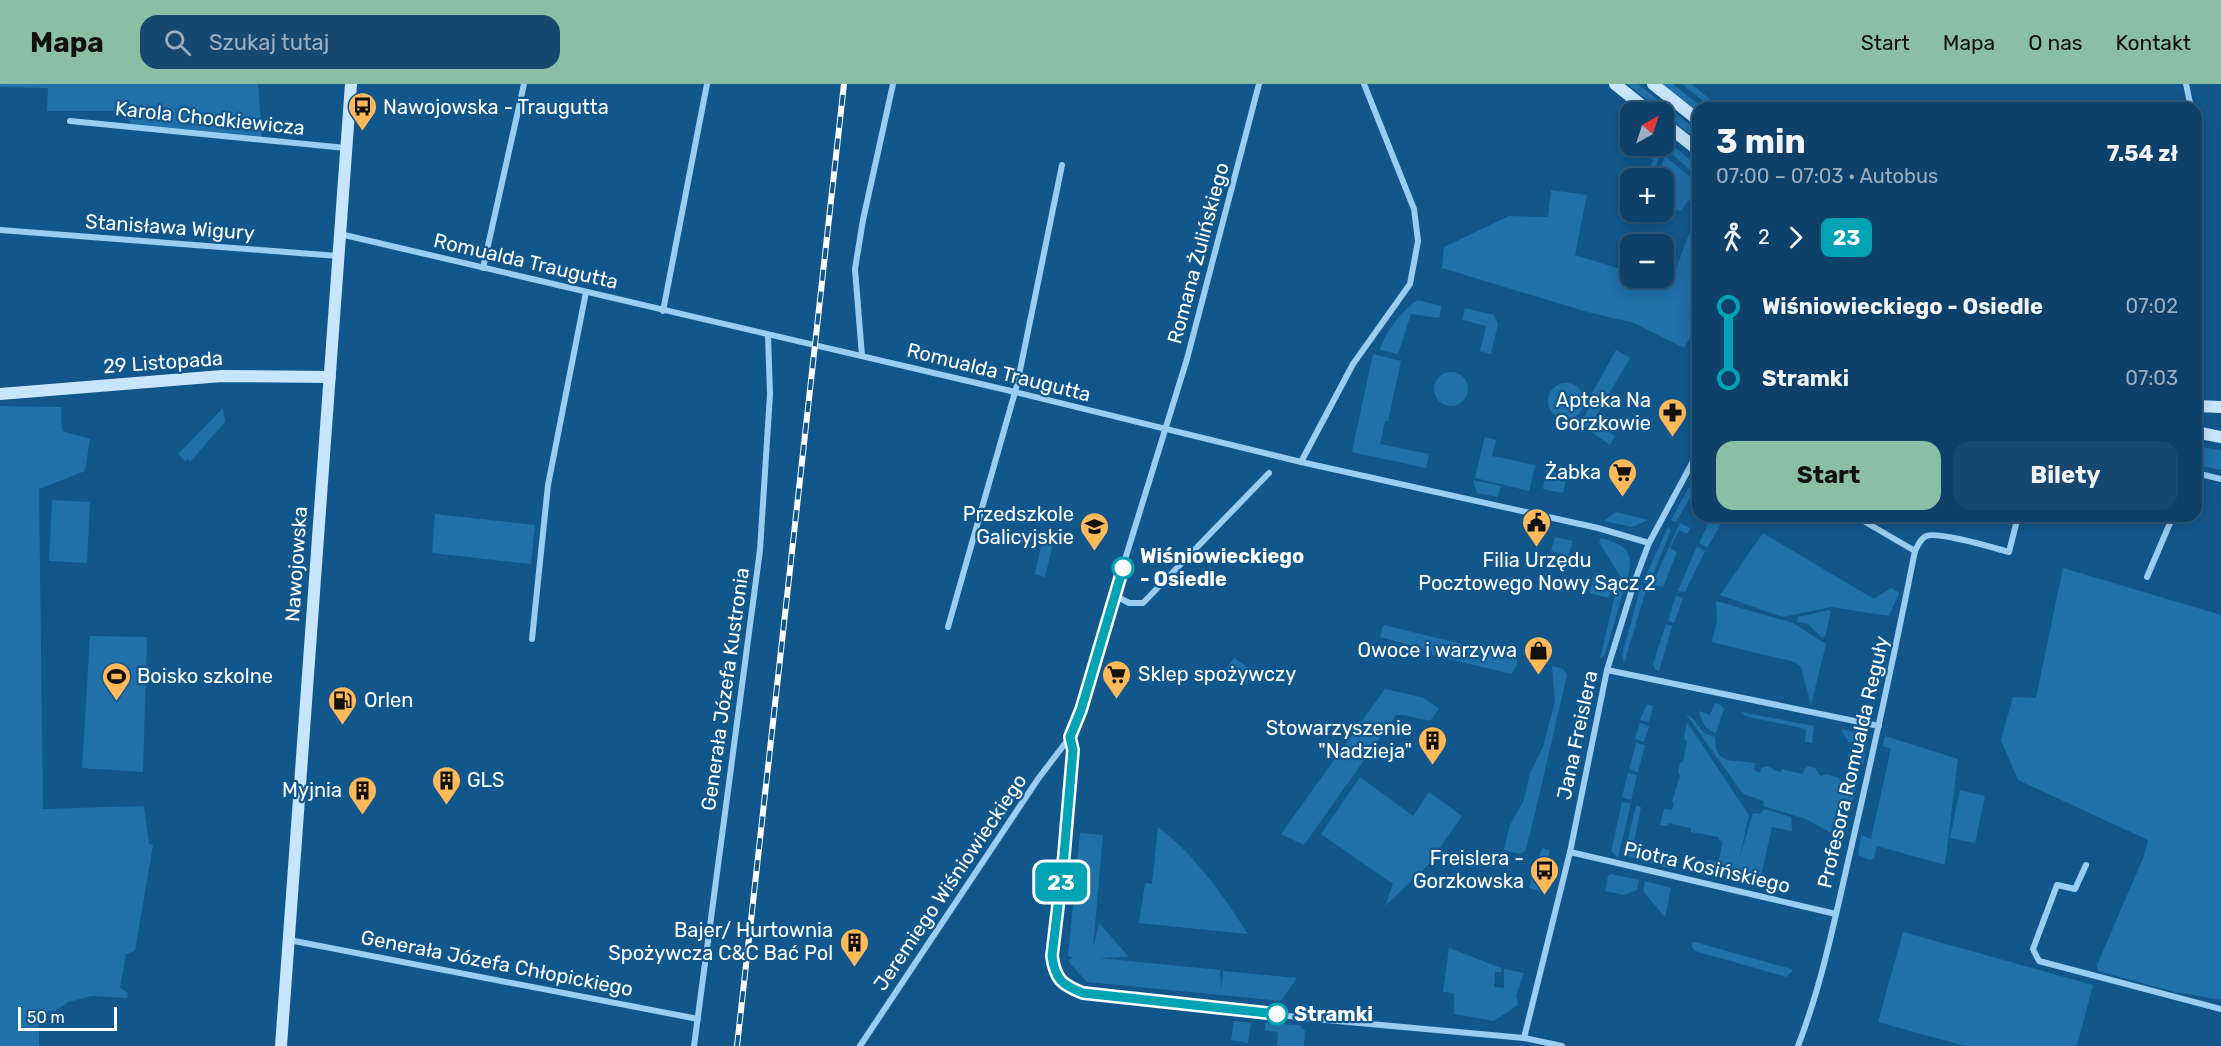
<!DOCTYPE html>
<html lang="pl">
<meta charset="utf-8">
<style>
:root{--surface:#0e4169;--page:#17486f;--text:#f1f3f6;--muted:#9bafc0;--line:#2e5a7d;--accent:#8abfa5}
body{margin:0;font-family:Rubik,sans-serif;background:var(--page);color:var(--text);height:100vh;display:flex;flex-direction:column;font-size:22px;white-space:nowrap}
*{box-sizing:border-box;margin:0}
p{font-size:20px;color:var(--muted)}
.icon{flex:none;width:33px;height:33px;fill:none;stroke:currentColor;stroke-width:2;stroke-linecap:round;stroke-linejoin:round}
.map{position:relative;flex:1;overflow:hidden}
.side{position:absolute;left:1692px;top:18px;width:510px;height:420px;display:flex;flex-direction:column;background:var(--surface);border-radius:18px;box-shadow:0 3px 15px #0003,0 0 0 2px var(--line)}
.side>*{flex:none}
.badge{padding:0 12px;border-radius:9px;font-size:21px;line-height:39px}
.needle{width:39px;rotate:39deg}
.tools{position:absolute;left:1620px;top:18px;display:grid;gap:12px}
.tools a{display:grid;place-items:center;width:54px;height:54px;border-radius:12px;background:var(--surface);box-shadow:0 3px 15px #0003,0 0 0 2px var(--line);font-size:30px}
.scale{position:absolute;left:18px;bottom:15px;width:99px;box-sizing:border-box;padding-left:6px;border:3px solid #fff;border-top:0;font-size:16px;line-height:21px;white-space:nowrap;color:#fff;-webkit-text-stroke:4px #12578c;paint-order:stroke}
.map>.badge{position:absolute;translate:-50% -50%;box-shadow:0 0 0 3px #fff}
.legs{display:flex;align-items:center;gap:9px;height:66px;padding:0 24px;font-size:20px}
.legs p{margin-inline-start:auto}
.summary{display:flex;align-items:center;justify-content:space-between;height:102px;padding:0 24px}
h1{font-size:33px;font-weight:700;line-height:45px}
.cta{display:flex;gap:12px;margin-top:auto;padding:12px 24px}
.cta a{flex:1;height:69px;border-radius:18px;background:var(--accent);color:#111;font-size:24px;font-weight:700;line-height:69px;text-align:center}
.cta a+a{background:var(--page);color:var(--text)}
ul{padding:0 24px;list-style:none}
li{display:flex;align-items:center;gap:21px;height:72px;font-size:22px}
li i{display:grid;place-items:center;width:9px;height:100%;margin:0 8px;background:currentColor}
li i::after{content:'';width:15px;height:15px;margin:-8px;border:4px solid;border-radius:50%;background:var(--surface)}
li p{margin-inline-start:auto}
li:first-child i{background:linear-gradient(#0000 50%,currentColor 0)}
li:last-child i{background:linear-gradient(currentColor 50%,#0000 0)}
header{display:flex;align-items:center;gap:36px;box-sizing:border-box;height:84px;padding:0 30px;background:var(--accent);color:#111}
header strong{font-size:28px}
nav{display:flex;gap:33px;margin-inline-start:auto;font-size:21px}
.search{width:420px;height:54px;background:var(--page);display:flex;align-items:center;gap:15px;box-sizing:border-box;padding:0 21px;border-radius:18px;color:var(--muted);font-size:22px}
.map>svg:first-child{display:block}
.green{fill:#2070a9}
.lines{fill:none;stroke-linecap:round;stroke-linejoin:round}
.street{stroke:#99cdf1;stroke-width:6}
.secondary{stroke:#c7e5fc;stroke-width:12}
.rail-casing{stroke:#fff;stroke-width:6}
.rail{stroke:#12578c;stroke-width:4;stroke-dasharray:11;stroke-linecap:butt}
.line-1-casing{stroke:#fff;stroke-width:14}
.line-1{stroke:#00a3b4;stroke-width:9}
.stop-1-dot{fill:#fff;stroke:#00a3b4;stroke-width:3}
.labels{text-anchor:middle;stroke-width:4.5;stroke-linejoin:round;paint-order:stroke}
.poi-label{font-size:20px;fill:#fff;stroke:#12578c;text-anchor:end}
.street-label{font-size:20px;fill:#fff;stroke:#12578c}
.stop-label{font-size:20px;font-weight:bold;fill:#fff;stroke:#12578c;text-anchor:start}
</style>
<header>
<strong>Mapa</strong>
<div class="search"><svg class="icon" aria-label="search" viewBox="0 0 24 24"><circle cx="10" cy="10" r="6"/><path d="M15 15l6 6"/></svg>Szukaj tutaj</div>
<nav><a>Start</a><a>Mapa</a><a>O nas</a><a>Kontakt</a></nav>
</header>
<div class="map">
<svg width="2221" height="962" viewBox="0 0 2221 962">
<rect width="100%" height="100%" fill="#12578c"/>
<g class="green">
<polygon points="0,0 258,0 262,54 132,41 121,27 47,27 48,4 0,3"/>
<polygon points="1627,0 1638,0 1698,47 1698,57"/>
<polygon points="1663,0 1673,0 1703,24 1698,24 1698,28"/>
<polygon points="1682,0 1691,0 1721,24 1712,24"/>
<polygon points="1628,39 1630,41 1630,62 1648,62 1643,74 1619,66"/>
<polygon points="1664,54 1698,83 1698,93 1663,62"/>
<polygon points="1652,62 1661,67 1655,87 1650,85 1653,76 1646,73"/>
<polygon points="1665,72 1698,100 1698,106 1680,127 1664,121 1672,111 1674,94 1659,87"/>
<polygon points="1551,106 1587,111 1575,171 1630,188 1630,194 1648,194 1670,200 1691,145 1698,147 1698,206 1689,229 1698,233 1698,256 1690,254 1684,264 1634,239 1584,227 1442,184 1444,163 1509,132 1548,133"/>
<path d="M1418,216L1442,222L1439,234L1411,230L1398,270L1380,266C1385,248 1402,226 1418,216Z"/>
<polygon points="1465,224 1494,231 1498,240 1491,270 1480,267 1486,242 1462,236"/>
<polygon points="1616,266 1630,274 1593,337 1615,352 1610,361 1580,340 1594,316 1591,311"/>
<polygon points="1373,270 1401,277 1388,337 1385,337 1380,360 1429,370 1426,384 1352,368"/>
<circle cx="1451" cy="305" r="17"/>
<circle cx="1566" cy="317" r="18"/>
<polygon points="0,322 61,323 62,347 90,355 85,387 39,405 43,725 144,722 149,760 153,761 135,867 126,870 120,904 128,909 127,914 92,912 68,918 55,927 39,929 39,962 0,962"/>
<polygon points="223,324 225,338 190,378 188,375 185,377 178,370"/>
<polygon points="1485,353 1496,356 1492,372 1535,381 1529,407 1475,394"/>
<polygon points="2196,362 2221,366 2221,386 2196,381"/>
<polygon points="1546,387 1567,391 1563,409 1543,405"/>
<polygon points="1473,396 1501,402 1498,413 1477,409"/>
<polygon points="1689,403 1694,406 1676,438 1671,436"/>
<polygon points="52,416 90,418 87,479 49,477"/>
<polygon points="1616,428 1648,436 1632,443 1604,437"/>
<polygon points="435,430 535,441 531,480 432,469"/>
<polygon points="1711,434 1721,440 1707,464 1699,459"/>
<polygon points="1680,439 1690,444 1687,450 1679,446 1670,464 1677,468 1663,503 1652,501"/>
<polygon points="1668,443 1671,446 1649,500 1643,498"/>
<polygon points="1763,449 1874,515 1891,504 1899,509 1889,532 1831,523 1783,533 1720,511"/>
<polygon points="1043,452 1054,455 1045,493 1035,490"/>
<polygon points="1555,453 1573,457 1568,472 1551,467"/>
<path d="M1601,454C1626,461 1635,468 1627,495L1620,492L1599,458Z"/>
<polygon points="1697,462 1705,467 1685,508 1678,507"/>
<polygon points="2063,484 2221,531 2221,916 2175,908 2098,887 2097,881 2144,772 2148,756 2018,696 2001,656 2013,613 2036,614"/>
<polygon points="1594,492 1613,497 1609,514 1590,509"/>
<polygon points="1618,499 1625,501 1605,571 1600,575"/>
<polygon points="1640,505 1646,506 1624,580 1622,571"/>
<polygon points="1676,512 1683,514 1674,539 1668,536"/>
<polygon points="1716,517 1793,539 1826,560 1811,621 1801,583 1795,578 1712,558 1717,538"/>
<polygon points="1829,526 1831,528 1825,553 1822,554 1808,540 1797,538 1798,533"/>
<polygon points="1666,540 1672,542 1659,587 1655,585 1653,580"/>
<polygon points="1383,541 1517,573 1517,582 1511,590 1432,571 1432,567 1380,553"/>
<polygon points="90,552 147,553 143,688 82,684"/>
<polygon points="1234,574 1254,588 1246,600 1238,595 1233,601 1221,592"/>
<polygon points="1552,582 1563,585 1567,591 1531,746 1525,767 1520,770 1504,766 1510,741 1523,718 1530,689 1543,663 1555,617"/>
<polygon points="1385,605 1424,614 1439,625 1430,637 1404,631 1396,631 1304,761 1281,750"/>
<path d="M1715,619L1721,621L1724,625L1716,649C1704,645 1702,639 1699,627L1710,631Z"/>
<polygon points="1647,620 1653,622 1649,638 1640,636"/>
<polygon points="1741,628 1814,642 1812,659 1805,658 1806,645 1745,632"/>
<path d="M1686,630L1693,635L1704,649L1715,653L1716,665L1720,672L1727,676L1755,679L1754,686L1760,689L1761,684L1766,682L1772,684L1773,686L1781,688L1782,685L1802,690L1807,682L1815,684L1820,692C1830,689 1828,691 1839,694L1840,698L1846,699C1853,691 1850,681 1848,671L1849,669L1860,687L1851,725L1836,728L1831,749L1806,735L1763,722L1764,717L1743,710Z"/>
<polygon points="1687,638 1749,731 1739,776 1753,729 1759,730 1765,725 1791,733 1792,747 1772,743 1760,796 1735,791 1710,793 1699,790 1707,776 1718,778 1723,757 1719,756 1719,753 1691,748 1691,744 1668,739 1667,742 1660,741 1664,725 1672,726 1674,719 1672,718 1680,691 1678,689 1680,679 1683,678 1687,657 1684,654"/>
<polygon points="1640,639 1649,642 1644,658 1635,655"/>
<polygon points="1841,645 1860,650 1867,657 1863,681 1853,667 1860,662 1856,656 1849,659"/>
<polygon points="1885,652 1958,675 1945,781 1877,762 1874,774 1870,776 1858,771 1861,751 1871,755 1891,665 1883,662"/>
<polygon points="1636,659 1645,661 1638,688 1629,685"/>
<polygon points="1628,689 1637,691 1631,716 1622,713"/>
<polygon points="1360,693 1413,732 1429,708 1462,732 1427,782 1385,822 1393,800 1321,750"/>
<polygon points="1960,706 1985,712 1975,759 1950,754"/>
<polygon points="1622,718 1631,719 1618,774 1611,767"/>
<polygon points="1636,722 1641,723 1634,757 1640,759 1640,764 1667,770 1667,784 1624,771"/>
<path d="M1158,743C1195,771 1223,811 1248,850L1139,839L1145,799L1152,800Z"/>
<polygon points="1080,749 1103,751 1093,864 1099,839 1129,873 1099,874 1220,886 1221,905 1223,887 1297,894 1281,917 1087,898 1068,877 1073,873 1068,872"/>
<polygon points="1542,764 1550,766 1540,807 1529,804"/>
<polygon points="1611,790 1639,796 1637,806 1624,811 1605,807 1608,792"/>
<polygon points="1645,797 1671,804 1665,833 1643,807"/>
<polygon points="1903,848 2093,901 2077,962 1965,962 1878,938"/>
<polygon points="1695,858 1791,885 1792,887 1787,893 1695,867 1692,863 1692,859"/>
<polygon points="1449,864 1501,884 1501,888 1495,888 1494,903 1504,904 1504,885 1524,889 1516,912 1518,921 1494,937 1454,930 1454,909 1443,908"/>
<polygon points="1234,937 1251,939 1248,959 1231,956"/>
<polygon points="1265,939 1299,941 1305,947 1304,962 1277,962 1278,948 1265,946"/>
</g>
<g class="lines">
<g class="street">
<polyline points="2186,0 2191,24"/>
<polyline points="70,37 346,64"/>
<polyline points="2196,54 2198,64"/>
<polyline points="0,146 338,172"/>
<polyline points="340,150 1015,308 1301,378 1598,444 1649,459"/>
<polyline points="483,184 524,0"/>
<polyline points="663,227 707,0"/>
<polyline points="862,272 855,185 863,136 893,0"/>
<polyline points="1301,378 1353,280 1410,200 1418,157 1414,125 1364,0"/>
<polyline points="2196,389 2221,395"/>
<path d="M1915,467C1918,461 1920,455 1926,452C1938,447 1994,464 2009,468L2018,432"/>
<polyline points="2147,493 2173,432"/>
<polyline points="1114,511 1129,519 1143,519 1269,389"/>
<polyline points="948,543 1017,301 1062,81"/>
<polyline points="532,555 548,401 586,208"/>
<polyline points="1607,586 1879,642"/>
<path d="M1070,653L1073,666L1069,715L1052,872C1055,895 1062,901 1083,909L1315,935L1524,954L1562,962"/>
<polyline points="1570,768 1836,830"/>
<polyline points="2086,781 2075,805 2057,801 2033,865 2039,877 2221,925"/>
<polyline points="289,856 698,935"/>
<polyline points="1524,954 1570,768 1607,586 1634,499 1649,459 1698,368"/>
<polyline points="694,962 760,466 770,310 768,251"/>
<polyline points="860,962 1038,695 1070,653 1081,626 1114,511 1187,275 1259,0"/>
<path d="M1798,962C1822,900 1835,834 1850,769C1873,669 1895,568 1915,467L1855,432"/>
</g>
<g class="secondary">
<polyline points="1615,0 1650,28"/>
<polyline points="1653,0 1698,36"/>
<polyline points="1664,39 1698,66"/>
<polyline points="0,310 222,292 330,293"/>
<polyline points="2196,322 2221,323"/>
<polyline points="2196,348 2221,353"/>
<polyline points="281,962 351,0"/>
</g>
<defs>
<polyline id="rail" points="737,962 844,0"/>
</defs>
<use href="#rail" class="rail-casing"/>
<use href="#rail" class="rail"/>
</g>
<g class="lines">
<defs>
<path id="line-1" d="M1123,484L1081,626L1070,653L1073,666L1064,771L1052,872C1055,895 1062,901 1083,909L1277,930"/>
</defs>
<use href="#line-1" class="line-1-casing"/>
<use href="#line-1" class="line-1"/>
</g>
<defs>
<symbol id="bus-pin" viewBox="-11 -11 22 30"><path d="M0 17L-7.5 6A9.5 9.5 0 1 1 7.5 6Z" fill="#ffb959" stroke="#12578c"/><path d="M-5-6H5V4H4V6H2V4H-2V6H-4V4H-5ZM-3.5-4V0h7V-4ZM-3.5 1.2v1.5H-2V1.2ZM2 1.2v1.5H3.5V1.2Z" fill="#111"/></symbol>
<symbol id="pharmacy-pin" viewBox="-11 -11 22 30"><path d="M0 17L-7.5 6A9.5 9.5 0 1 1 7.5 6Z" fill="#ffb959" stroke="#12578c"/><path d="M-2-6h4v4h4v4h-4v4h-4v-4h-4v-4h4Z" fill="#111"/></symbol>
<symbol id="supermarket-pin" viewBox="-11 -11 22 30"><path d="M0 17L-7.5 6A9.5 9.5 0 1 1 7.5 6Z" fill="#ffb959" stroke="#12578c"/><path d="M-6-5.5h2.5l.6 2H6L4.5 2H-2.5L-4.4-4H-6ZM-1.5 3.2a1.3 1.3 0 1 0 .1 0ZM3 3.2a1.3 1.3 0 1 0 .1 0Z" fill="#111"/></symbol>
<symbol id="civic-pin" viewBox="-11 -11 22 30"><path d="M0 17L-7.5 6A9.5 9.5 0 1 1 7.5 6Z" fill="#ffb959" stroke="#12578c"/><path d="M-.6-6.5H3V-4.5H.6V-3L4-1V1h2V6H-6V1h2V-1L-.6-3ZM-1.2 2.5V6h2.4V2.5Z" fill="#111"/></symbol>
<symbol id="school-pin" viewBox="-11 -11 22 30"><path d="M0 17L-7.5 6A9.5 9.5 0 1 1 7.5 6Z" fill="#ffb959" stroke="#12578c"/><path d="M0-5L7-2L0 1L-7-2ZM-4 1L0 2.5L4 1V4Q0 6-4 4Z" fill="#111"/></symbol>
<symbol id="shop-pin" viewBox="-11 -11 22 30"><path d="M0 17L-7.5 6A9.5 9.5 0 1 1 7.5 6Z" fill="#ffb959" stroke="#12578c"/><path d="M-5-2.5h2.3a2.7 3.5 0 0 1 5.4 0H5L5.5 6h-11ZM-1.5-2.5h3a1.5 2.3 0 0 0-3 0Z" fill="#111"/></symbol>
<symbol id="stadium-pin" viewBox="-11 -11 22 30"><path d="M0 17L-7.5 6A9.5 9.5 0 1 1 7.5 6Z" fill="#ffb959" stroke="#12578c"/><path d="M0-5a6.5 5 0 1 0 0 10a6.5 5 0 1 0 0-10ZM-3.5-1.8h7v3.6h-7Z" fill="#111"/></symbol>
<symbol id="fuel-pin" viewBox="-11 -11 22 30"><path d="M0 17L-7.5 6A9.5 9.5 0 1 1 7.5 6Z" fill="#ffb959" stroke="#12578c"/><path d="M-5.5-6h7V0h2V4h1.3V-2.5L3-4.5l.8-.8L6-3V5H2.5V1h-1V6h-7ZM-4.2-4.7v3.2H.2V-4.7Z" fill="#111"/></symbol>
<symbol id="building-pin" viewBox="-11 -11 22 30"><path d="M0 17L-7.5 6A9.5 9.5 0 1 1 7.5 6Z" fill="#ffb959" stroke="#12578c"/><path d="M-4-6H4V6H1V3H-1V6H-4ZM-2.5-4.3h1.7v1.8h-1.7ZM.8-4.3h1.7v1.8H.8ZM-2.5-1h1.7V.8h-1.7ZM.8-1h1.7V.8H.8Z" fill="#111"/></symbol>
</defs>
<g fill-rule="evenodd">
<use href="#bus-pin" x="346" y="6" width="33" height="45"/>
<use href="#pharmacy-pin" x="1656" y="312" width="33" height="45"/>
<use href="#supermarket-pin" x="1606" y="372" width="33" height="45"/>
<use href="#civic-pin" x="1520" y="422" width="33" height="45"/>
<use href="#school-pin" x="1078" y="426" width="33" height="45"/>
<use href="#shop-pin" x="1522" y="550" width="33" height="45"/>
<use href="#supermarket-pin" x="1100" y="574" width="33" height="45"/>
<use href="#stadium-pin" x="100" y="576" width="33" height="45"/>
<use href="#fuel-pin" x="326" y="600" width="33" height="45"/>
<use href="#building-pin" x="1416" y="640" width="33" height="45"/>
<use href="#building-pin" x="430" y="680" width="33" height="45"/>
<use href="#building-pin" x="346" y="690" width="33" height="45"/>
<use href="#bus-pin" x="1528" y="770" width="33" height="45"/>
<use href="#building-pin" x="838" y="842" width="33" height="45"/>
</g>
<g class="stop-1-dot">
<circle cx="1123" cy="484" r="10"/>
<circle cx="1277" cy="930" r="10"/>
</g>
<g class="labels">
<g class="poi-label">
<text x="383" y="30" text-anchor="start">Nawojowska - Traugutta</text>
<text x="1651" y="323">Apteka Na<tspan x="1651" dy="23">Gorzkowie</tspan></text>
<text x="1601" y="395">Żabka</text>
<text x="1074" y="437">Przedszkole<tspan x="1074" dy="23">Galicyjskie</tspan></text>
<text x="1537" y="483" text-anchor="middle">Filia Urzędu<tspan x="1537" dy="23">Pocztowego Nowy Sącz 2</tspan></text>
<text x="1517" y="573">Owoce i warzywa</text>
<text x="1138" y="597" text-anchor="start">Sklep spożywczy</text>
<text x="137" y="599" text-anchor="start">Boisko szkolne</text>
<text x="364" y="623" text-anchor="start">Orlen</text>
<text x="1412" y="651">Stowarzyszenie<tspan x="1412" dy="23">"Nadzieja"</tspan></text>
<text x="467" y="703" text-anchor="start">GLS</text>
<text x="342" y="713">Myjnia</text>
<text x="1524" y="781">Freislera -<tspan x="1524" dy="23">Gorzkowska</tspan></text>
<text x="833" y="853">Bajer/ Hurtownia<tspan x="833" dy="23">Spożywcza C&amp;C Bać Pol</tspan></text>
</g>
<g class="street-label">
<text transform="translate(210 34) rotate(6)" y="7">Karola Chodkiewicza</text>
<text transform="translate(170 143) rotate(4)" y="7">Stanisława Wigury</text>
<text transform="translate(1198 169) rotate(-75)" y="7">Romana Żulińskiego</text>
<text transform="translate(526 177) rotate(13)" y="7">Romualda Traugutta</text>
<text transform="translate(163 278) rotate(-4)" y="7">29 Listopada</text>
<text transform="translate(999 288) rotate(14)" y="7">Romualda Traugutta</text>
<text transform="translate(296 480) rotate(-86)" y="7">Nawojowska</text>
<text transform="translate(725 605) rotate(-82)" y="7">Generała Józefa Kustronia</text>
<text transform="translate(1577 651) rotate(-78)" y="7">Jana Freislera</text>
<text transform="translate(1853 678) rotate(-77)" y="7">Profesora Romualda Reguły</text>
<text transform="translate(1707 783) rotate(13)" y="7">Piotra Kosińskiego</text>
<text transform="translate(950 798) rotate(-56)" y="7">Jeremiego Wiśniowieckiego</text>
<text transform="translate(497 879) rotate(11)" y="7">Generała Józefa Chłopickiego</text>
</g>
<g class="stop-label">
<text x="1140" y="479">Wiśniowieckiego<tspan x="1140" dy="23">- Osiedle</tspan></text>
<text x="1294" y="937">Stramki</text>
</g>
</g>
</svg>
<div class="tools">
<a><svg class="needle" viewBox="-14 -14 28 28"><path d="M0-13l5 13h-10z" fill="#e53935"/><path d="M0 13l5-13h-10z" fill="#9bafc0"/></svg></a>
<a>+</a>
<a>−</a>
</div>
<div class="scale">50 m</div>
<b class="badge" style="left:1061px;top:798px;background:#00a3b4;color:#fff">23</b>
<section class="side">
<div class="summary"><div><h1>3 min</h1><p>07:00 – 07:03 · Autobus</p></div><b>7.54 zł</b></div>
<div class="legs"><svg class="icon" aria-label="walk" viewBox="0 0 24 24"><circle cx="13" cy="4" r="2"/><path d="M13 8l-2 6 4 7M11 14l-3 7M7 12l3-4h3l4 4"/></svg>2<svg class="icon" aria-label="forward" viewBox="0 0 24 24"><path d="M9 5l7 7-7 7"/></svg><b class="badge" style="background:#00a3b4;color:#fff">23</b></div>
<ul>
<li><i style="color:#00a3b4"></i><b>Wiśniowieckiego - Osiedle</b><p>07:02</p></li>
<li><i style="color:#00a3b4"></i><b>Stramki</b><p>07:03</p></li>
</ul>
<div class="cta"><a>Start</a><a>Bilety</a></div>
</section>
</div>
